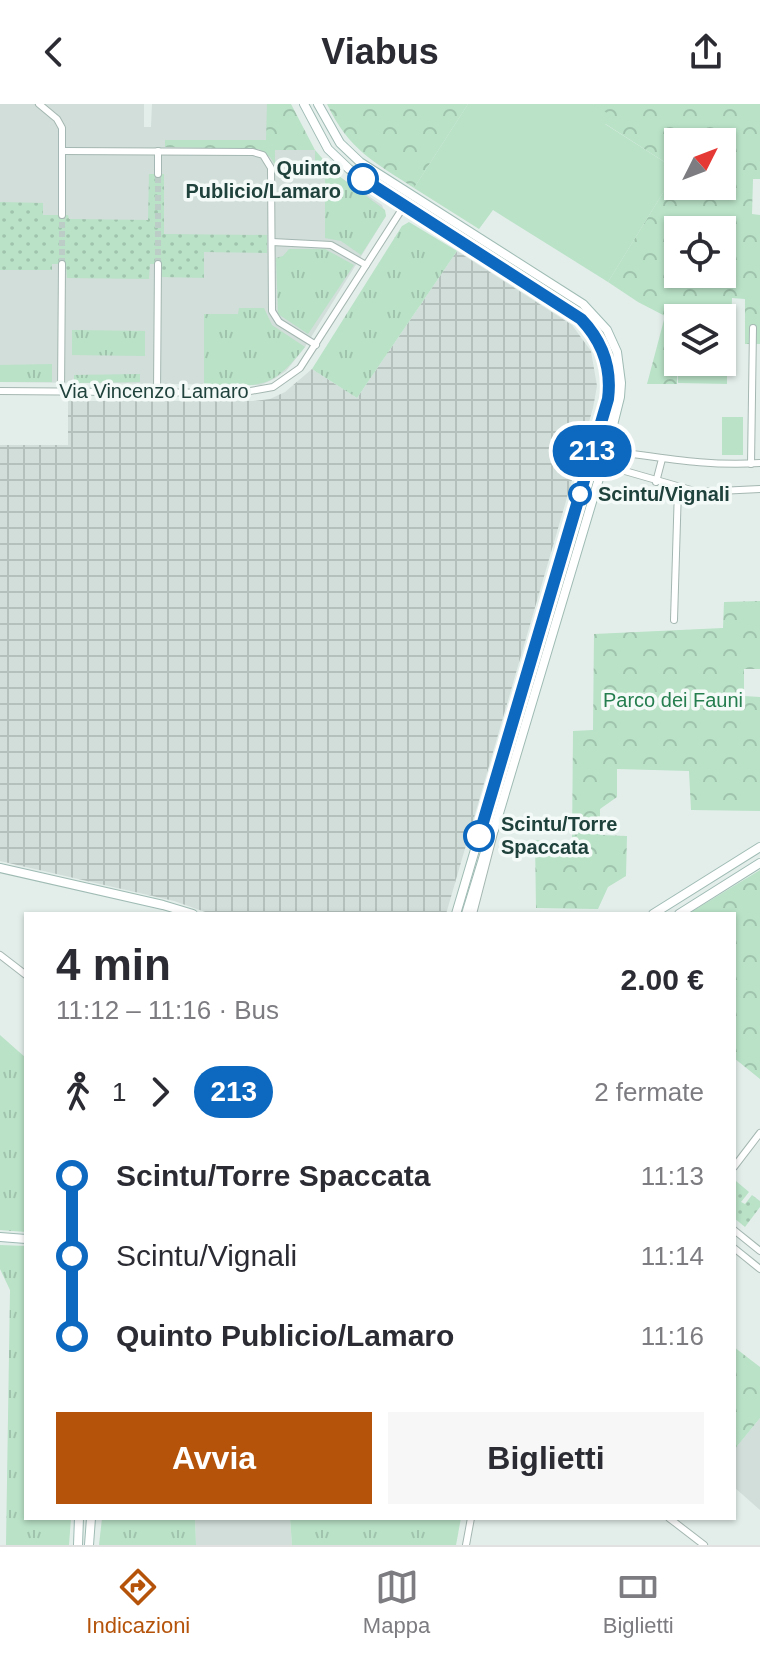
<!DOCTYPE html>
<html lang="it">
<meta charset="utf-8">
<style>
:root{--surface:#fff;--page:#f7f7f7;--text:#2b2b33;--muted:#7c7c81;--line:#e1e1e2;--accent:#b45309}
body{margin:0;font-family:Arial,sans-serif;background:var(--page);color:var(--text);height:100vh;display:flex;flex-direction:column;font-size:30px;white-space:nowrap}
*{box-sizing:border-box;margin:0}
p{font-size:26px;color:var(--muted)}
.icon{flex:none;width:44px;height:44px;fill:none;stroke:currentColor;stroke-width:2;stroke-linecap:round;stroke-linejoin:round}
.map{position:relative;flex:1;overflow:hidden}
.sheet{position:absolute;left:24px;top:808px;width:712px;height:608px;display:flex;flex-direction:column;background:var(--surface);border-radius:0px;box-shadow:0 2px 6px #0004}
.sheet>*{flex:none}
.badge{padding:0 16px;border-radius:26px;font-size:28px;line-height:52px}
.needle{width:52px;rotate:48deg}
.fabs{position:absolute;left:664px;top:24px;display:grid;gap:16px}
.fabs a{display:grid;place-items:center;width:72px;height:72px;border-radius:0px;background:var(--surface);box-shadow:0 2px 6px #0004;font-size:40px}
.map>.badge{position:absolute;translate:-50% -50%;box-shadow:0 0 0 4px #fff}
.legs{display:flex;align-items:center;gap:12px;height:88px;padding:0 32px;font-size:26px}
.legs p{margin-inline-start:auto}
.overview{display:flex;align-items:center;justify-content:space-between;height:136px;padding:0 32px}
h1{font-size:44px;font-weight:800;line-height:60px}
.button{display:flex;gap:16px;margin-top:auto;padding:16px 32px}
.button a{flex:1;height:92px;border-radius:0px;background:var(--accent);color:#fff;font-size:32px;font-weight:800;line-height:92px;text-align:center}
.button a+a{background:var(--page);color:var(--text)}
ul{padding:0 32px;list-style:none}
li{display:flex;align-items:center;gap:28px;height:80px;font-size:30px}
li i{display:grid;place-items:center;width:12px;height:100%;margin:0 10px;background:currentColor}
li i::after{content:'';width:20px;height:20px;margin:-10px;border:6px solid;border-radius:50%;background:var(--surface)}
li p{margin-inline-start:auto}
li:first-child i{background:linear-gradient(#0000 50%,currentColor 0)}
li:last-child i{background:linear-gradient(currentColor 50%,#0000 0)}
header{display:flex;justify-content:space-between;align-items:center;height:104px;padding:0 32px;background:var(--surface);font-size:36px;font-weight:800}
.dock{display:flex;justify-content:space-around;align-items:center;height:112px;border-top:2px solid var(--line);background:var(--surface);font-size:22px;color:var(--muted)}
.dock a{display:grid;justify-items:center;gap:4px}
.dock .selected{color:var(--accent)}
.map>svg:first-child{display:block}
.built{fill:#d1ded9}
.industrial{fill:url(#industrial-grid)}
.grass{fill:url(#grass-tufts)}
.forest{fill:url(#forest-crowns);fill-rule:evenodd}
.garden{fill:url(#garden-dots)}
.pitch{fill:#b9e2c7}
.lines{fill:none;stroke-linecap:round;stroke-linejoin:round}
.street-tunnel{stroke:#bcccc7;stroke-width:6;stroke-dasharray:6 3;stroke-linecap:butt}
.street-casing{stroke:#a5b7b2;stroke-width:8}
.secondary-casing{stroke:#9fbbb4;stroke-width:10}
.street{stroke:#fff;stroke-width:6}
.secondary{stroke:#fff;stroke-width:8}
.line-1-casing{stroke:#fff;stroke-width:18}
.line-1{stroke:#0c69bf;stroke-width:12}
.stop-1-dot{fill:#fff;stroke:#0c69bf;stroke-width:4}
.labels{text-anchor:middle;stroke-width:7;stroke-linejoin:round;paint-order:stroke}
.stop-label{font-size:20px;font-weight:bold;fill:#20423c;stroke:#f4faf7;text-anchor:start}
.street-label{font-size:20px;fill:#20423c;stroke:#f4faf7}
.park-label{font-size:20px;fill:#257e4f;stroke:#f4faf7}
</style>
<header><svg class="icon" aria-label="back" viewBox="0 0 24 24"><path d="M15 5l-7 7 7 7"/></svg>Viabus<svg class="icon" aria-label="share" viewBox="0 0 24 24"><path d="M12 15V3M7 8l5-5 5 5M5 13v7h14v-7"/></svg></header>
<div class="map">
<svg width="760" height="1441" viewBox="0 0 760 1441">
<defs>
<pattern id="industrial-grid" width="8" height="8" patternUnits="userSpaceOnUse" patternTransform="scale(2)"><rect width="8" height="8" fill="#d1ded9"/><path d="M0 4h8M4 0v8" fill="none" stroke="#b3c0bb"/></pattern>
<pattern id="grass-tufts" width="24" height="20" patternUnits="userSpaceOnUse" patternTransform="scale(2)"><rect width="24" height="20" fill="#b9e2c7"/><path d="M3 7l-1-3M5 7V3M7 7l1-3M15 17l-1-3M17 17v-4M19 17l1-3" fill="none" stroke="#9fc3ac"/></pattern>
<pattern id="forest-crowns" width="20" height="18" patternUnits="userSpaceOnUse" patternTransform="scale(2)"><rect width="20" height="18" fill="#b9e2c7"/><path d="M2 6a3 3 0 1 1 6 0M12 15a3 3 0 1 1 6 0" fill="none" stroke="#9fc3ac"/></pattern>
<pattern id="garden-dots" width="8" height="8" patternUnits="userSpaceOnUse" patternTransform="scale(2)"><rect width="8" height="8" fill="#b9e2c7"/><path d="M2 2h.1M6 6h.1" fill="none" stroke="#9fc3ac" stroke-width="1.8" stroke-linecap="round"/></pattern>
</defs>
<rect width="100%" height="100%" fill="#e3eeea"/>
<g class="built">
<polygon points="0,0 144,0 144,23 151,23 152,0 267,0 267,36 275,46 315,46 315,62 325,63 382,101 386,112 305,243 286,267 274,275 261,281 0,278"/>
<polygon points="760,1314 760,1406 734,1383 734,1346"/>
<polygon points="195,1414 290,1414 292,1441 196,1441"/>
</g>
<polygon class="industrial" points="457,147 572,221 591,247 597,282 593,304 446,810 211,810 174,797 0,757 0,341 68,341 68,297 253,297 270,295 285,288 312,265 357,294"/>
<g class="grass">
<polygon points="315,46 336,70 385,106 386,112 361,151 341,137 325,134 325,64 315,63"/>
<polygon points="409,118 457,147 357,294 312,265 402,122"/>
<polygon points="289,145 325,145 354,161 308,230 278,210 276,154 283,152"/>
<path d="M239,204H264L272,221L305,243C269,289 259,281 204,281V210H238Z"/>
<polygon points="72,226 145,227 145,252 72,251"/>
<polygon points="52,260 52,278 0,278 0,261"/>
<polygon points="140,270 140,278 74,279 74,271"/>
<polygon points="0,931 26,954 26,1128 0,1126"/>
<polygon points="0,1141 26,1142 26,1414 71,1414 69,1441 6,1441 10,1186 0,1165"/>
<polygon points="102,1414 195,1414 196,1441 99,1441"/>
<polygon points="290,1414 461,1414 456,1441 292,1441"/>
</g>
<g class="forest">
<polygon points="267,0 291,0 315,46 275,46 275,61 270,53 259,45 165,43 165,36 266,36"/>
<path d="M327,0H468L414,84C373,57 349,46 327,0Z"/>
<path d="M593,0H760V75H753L752,110L760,111V240H745V195L732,194L731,237H722V214H678L677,280H647L665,212L638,198L608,178L677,66L604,19ZM678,38H722V82H678ZM678,126H722V170H678Z"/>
<polygon points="760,497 760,565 744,565 744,592 760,593 760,707 691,706 689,667 617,665 617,693 600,705 600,731 627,732 626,772 608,783 598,805 536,804 535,736 572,739 573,627 593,626 594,530 723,524 724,498"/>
<polygon points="760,766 760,975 734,954 734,810 688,810"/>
<polygon points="734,1243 760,1263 760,1314 734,1346"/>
</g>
<g class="garden">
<polygon points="149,70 164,70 164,130 267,131 267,149 204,148 204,174 161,173 161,160 150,160 149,175 67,174 66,160 52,160 52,166 0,166 0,98 43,99 43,111 68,111 69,115 148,116"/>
<polygon points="736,1077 749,1088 741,1098 745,1100 752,1091 760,1097 760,1103 745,1123 734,1114"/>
</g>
<g class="pitch">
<polygon points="468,0 593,0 610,11 605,20 677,66 608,178 493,106 479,125 414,84"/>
<polygon points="722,251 727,251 727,280 678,279 678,258 722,258"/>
<rect x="722" y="313" width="21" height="38"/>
</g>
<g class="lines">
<g class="street-tunnel">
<polyline points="62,160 62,111"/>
<polyline points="158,160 158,70"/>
</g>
<defs>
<g id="street">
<polyline points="39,0 57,15 62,24 62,111"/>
<polyline points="63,47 253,48 263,51 271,64 272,207 279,218 316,241"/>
<polyline points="158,70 158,47"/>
<polyline points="272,138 331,141 366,161"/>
<polyline points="0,287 239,289 273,283 300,264 404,102"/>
<polyline points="61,287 62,160"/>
<polyline points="157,288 158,160"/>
<path d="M593,345C651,351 700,363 760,359"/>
<polyline points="590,357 698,388 760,385"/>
<polyline points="751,360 753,224"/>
<polyline points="656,378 662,355"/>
<polyline points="674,516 678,384"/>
<polyline points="473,810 494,729"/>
<polyline points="0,851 26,871"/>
<polyline points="734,1063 760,1029"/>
<polyline points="734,1126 760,1147"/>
<polyline points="734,1144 760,1165"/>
<polyline points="669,1414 704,1441"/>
<polyline points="466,1441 471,1414"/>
</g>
<g id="secondary">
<path d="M304,0L328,45L349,65L581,215C603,238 614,267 607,299L456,810"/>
<polyline points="318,0 340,39 360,58 583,200 607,226 617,248 621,279 620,293 603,361 494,726 489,735 466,810"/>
<polyline points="0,764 163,801 193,810"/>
<polyline points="653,810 760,743"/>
<polyline points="679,810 760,759"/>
<polyline points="0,1133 26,1135"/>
<polyline points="78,1441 79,1414"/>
<polyline points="89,1441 91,1414"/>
</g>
</defs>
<use href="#street" class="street-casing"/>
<use href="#secondary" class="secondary-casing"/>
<use href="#street" class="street"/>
<use href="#secondary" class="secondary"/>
</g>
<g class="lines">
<defs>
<path id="line-1" d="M363,75L581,215C602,237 612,264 608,295L479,732"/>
</defs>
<use href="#line-1" class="line-1-casing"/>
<use href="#line-1" class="line-1"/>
</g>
<g class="stop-1-dot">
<circle cx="363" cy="75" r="14"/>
<circle cx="580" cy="390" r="10"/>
<circle cx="479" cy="732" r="14"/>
</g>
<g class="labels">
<g class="stop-label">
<text x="341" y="71" text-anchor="end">Quinto<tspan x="341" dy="23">Publicio/Lamaro</tspan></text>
<text x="598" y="397">Scintu/Vignali</text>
<text x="501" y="727">Scintu/Torre<tspan x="501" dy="23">Spaccata</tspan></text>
</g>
<g class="street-label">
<text x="154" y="294">Via Vincenzo Lamaro</text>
</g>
<g class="park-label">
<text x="673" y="603">Parco dei Fauni</text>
</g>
</g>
</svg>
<div class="fabs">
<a><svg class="needle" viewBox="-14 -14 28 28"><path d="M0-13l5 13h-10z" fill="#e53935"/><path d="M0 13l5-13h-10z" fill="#7c7c81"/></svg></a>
<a><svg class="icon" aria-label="locate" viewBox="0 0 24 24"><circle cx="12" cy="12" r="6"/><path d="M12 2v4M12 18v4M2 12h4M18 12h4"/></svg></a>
<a><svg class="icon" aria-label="layers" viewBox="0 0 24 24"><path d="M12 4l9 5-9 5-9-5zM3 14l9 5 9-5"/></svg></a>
</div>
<b class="badge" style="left:592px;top:347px;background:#0c69bf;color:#fff">213</b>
<section class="sheet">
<div class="overview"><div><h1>4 min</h1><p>11:12 – 11:16 · Bus</p></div><b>2.00 €</b></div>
<div class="legs"><svg class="icon" aria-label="walk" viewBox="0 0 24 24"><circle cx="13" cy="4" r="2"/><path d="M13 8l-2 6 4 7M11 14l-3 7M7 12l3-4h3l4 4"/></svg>1<svg class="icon" aria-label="forward" viewBox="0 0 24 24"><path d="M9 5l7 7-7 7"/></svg><b class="badge" style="background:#0c69bf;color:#fff">213</b><p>2 fermate</p></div>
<ul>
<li><i style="color:#0c69bf"></i><b>Scintu/Torre Spaccata</b><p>11:13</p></li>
<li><i style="color:#0c69bf"></i><span>Scintu/Vignali</span><p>11:14</p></li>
<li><i style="color:#0c69bf"></i><b>Quinto Publicio/Lamaro</b><p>11:16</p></li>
</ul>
<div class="button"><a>Avvia</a><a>Biglietti</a></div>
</section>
</div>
<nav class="dock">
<a class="selected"><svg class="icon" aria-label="directions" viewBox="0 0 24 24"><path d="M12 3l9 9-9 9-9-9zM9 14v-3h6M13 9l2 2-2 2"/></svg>Indicazioni</a>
<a><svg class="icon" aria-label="map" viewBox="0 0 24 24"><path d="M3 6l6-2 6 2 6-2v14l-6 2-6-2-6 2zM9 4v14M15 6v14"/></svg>Mappa</a>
<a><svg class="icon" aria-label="tickets" viewBox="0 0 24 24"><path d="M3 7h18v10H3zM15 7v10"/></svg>Biglietti</a>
</nav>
